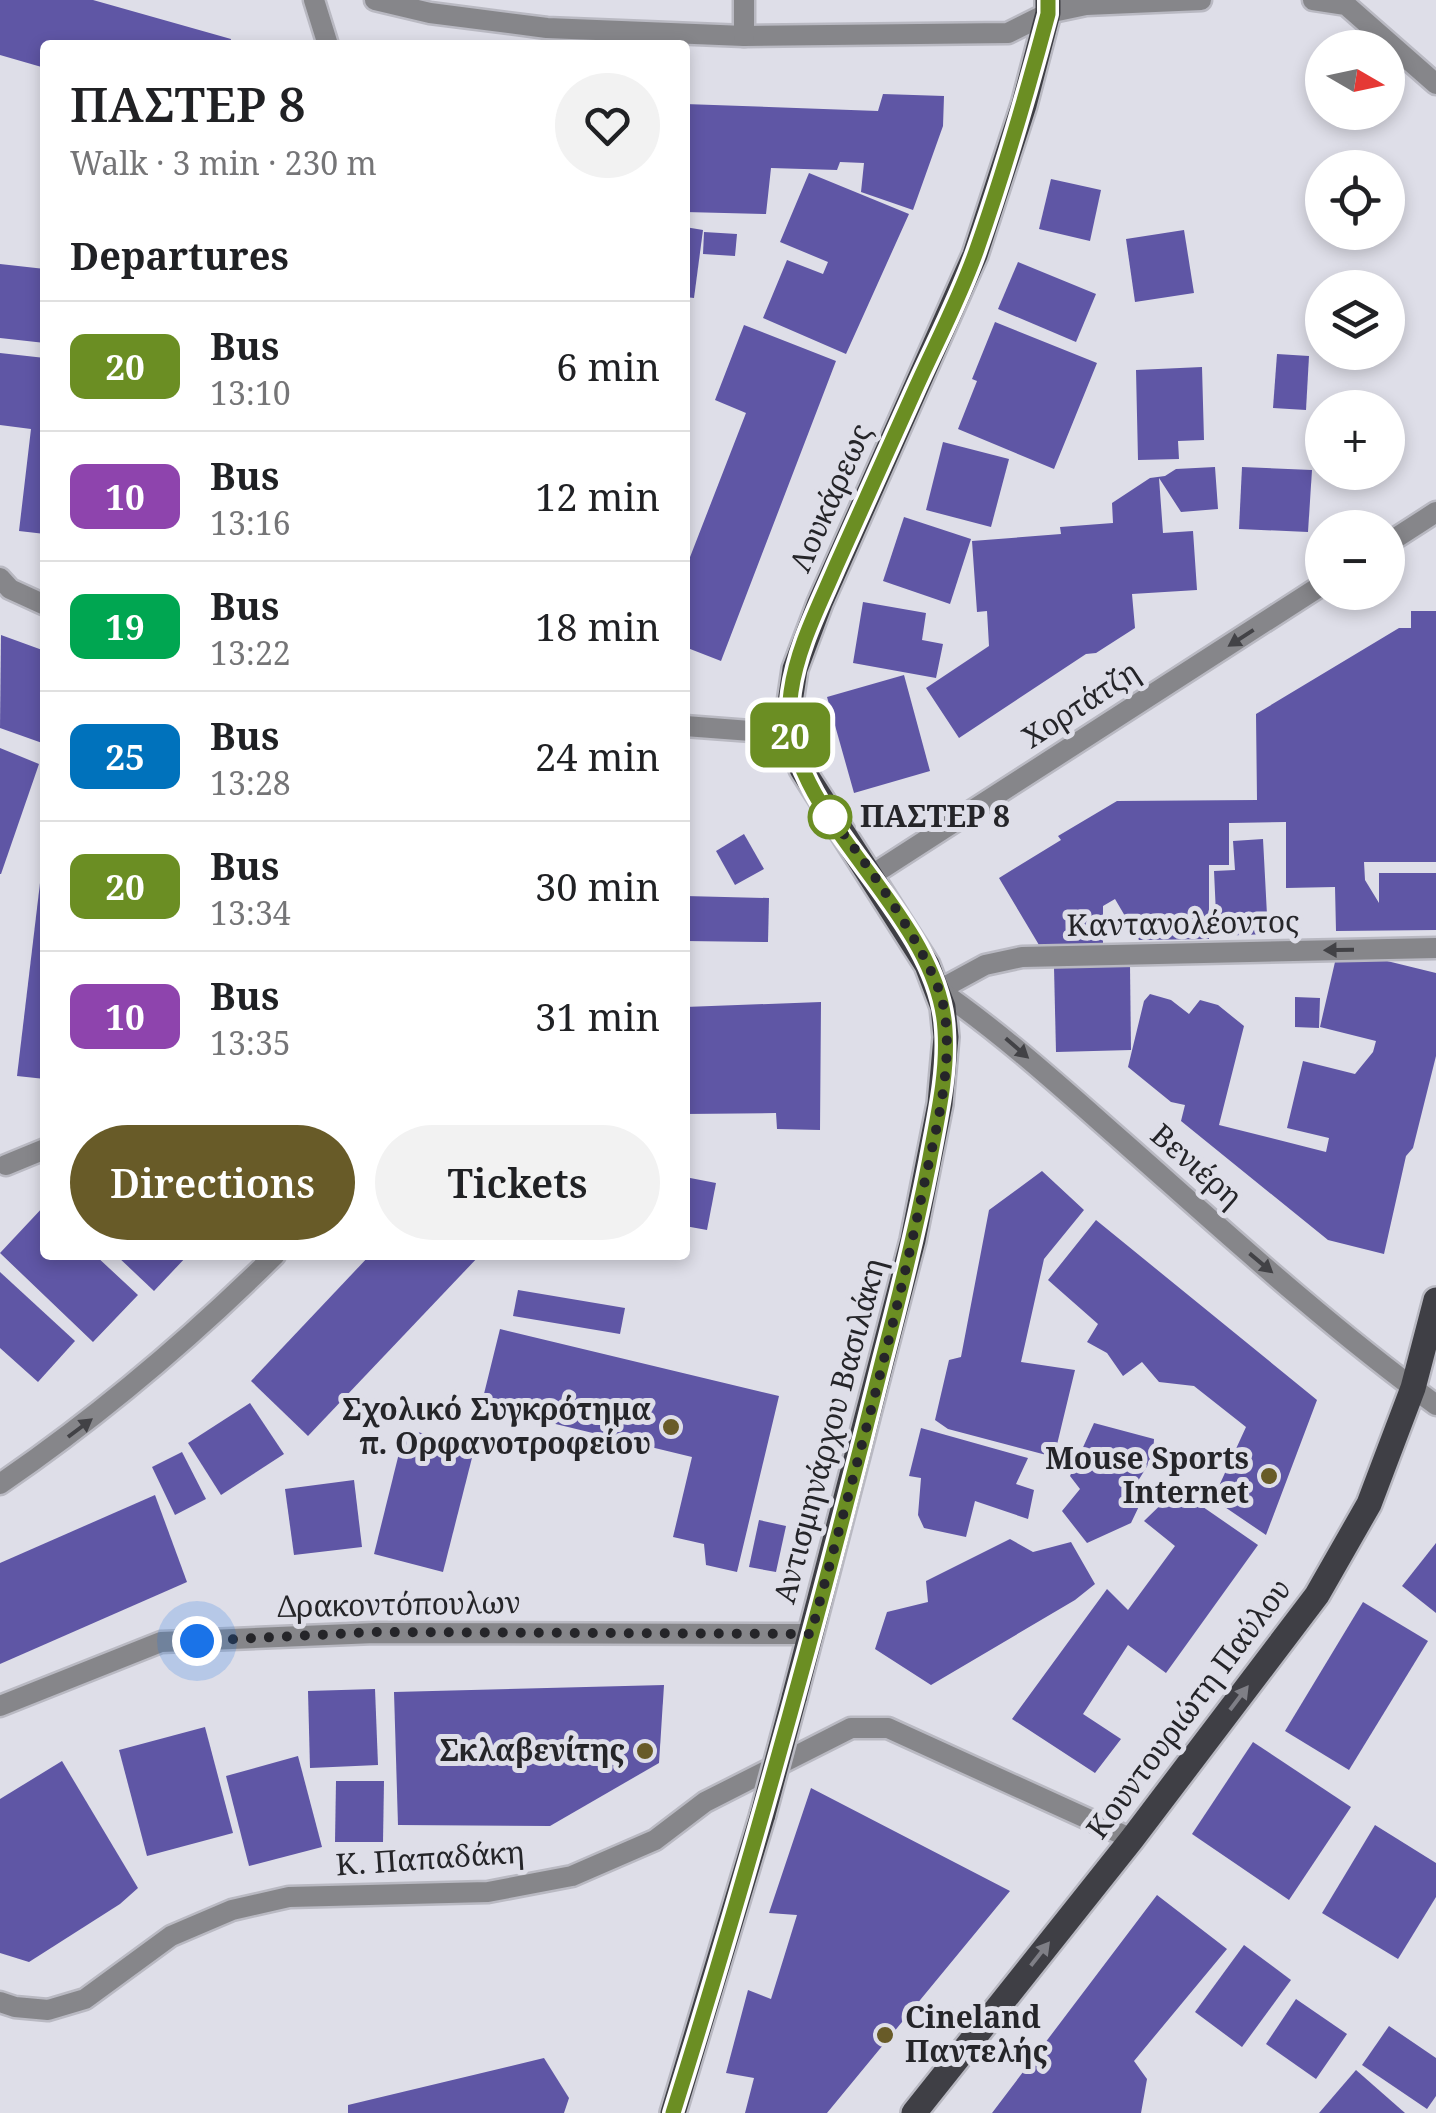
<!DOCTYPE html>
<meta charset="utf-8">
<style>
:root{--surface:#fff;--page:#f2f2f2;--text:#202124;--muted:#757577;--line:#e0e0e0;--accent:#685b28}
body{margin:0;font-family:"Noto Serif",serif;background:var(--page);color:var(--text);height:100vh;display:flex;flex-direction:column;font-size:38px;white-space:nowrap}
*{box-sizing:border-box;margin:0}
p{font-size:32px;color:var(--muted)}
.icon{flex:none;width:55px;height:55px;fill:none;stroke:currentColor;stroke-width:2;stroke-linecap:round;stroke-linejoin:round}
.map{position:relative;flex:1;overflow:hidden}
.details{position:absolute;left:40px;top:40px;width:650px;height:1220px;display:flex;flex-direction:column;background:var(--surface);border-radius:10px;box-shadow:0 5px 15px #0003}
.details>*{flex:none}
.badge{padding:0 20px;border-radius:15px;font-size:35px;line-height:65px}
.needle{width:65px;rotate:99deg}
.tools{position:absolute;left:1305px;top:30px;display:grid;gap:20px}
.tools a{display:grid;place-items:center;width:100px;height:100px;border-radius:50%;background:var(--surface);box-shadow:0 5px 15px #0003;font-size:50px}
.you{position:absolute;width:50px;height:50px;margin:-25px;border:8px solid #fff;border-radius:50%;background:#1a73e8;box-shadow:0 0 0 15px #1a73e833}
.map>.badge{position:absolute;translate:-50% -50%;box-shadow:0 0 0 5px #fff}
h2{padding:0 30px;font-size:38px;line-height:90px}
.round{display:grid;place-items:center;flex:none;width:105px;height:105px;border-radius:52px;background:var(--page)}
.head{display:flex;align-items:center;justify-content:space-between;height:170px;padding:0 30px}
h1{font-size:48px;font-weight:600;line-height:75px}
.cta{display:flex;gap:20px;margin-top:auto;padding:20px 30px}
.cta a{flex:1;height:115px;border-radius:60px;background:var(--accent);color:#fff;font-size:40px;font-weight:600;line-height:115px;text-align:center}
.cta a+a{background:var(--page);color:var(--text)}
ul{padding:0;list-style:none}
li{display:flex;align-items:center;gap:30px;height:130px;padding:0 30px;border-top:2px solid var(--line)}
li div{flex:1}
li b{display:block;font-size:38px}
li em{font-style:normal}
li .badge{min-width:110px;font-weight:700;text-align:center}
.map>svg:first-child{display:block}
.building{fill:#5f56a5}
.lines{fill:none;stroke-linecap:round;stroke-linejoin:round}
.minor-casing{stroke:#b9b9c2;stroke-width:25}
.tertiary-casing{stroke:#b9b9c2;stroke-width:25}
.primary-casing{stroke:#b9b9c2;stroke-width:30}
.minor{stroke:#86868a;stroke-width:20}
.tertiary{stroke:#86868a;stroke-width:20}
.primary{stroke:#3f3f45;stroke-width:25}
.primary-bridge-casing{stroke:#b9b9c2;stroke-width:30;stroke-linecap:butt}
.primary-bridge{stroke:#3f3f45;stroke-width:25}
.oneway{fill:#424246}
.oneway2{fill:#7f7f86}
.line-casing{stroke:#fff;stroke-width:22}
.line{stroke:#6b8e23;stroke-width:15}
.walk{stroke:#252529;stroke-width:10;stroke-dasharray:0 18}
.stop-dot{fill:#fff;stroke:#6b8e23;stroke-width:5}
.poi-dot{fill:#685b28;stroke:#dedee8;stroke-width:4}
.labels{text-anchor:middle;stroke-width:10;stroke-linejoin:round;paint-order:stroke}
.street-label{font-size:30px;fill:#252529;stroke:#dedee8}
.stop-label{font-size:30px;font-weight:bold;fill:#252529;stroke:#dedee8;text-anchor:start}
.poi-label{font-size:30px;font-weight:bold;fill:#252529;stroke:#dedee8;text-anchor:end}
</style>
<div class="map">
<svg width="1436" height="2113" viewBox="0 0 1436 2113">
<rect width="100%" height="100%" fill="#dedee8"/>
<g class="building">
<polygon points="0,0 93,0 231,39 230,45 45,45 45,68 0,55"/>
<polygon points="883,94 944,96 943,126 913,210 861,192 864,163 840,162 837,170 771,168 766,214 685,212 685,104 878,111"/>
<polygon points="809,173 909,214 846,354 763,318 787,260 823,274 828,262 780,242"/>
<polygon points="1051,179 1101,190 1090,241 1039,229"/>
<polygon points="685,227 703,230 694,298 685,297"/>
<polygon points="1184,230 1194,293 1135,302 1126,239"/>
<polygon points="704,232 737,234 735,256 703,254"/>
<polygon points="1018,262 1096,294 1076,342 998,309"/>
<polygon points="0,264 45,269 45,343 0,338"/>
<polygon points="995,322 1097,363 1054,469 958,429 977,381 972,379"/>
<polygon points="744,325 836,361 721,661 685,647 685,570 746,413 715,400"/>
<polygon points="0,353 45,358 45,534 19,531 31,429 0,425"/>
<polygon points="1277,354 1309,356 1306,410 1273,408"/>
<polygon points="1202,367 1204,440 1178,441 1179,459 1138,460 1136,370"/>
<polygon points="943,442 1009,459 991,527 926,510"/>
<polygon points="1215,467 1218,509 1181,512 1159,478 1163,533 1193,531 1197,590 1132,594 1135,628 1096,653 1086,654 959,738 926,688 989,646 987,611 977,612 972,541 1061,534 1060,527 1113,523 1112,503 1150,478 1165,476 1176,469"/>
<polygon points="1242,467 1312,470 1308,532 1239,529"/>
<polygon points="904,517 971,539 950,604 883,581"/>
<polygon points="863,602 926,613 922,640 943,644 936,678 853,663"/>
<polygon points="1411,611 1436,611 1436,862 1364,862 1365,880 1379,903 1379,873 1436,873 1436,930 1336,931 1335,887 1286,888 1286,822 1229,823 1229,865 1209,865 1209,939 1139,940 1115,899 1103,906 1103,945 1039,945 999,878 1061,840 1058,836 1117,801 1257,800 1256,714 1399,628 1411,628"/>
<polygon points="1,635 45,651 45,744 0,728"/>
<polygon points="904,675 930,771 854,793 827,697"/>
<polygon points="0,748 39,764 1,874 0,874"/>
<polygon points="744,834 764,869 735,885 716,851"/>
<polygon points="1263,839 1268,934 1217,936 1214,871 1235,870 1233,841"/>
<polygon points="43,858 45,858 45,1079 17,1076"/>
<polygon points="685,896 769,898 768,942 685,941"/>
<polygon points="1338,949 1436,973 1436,1056 1413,1148 1406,1156 1384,1254 1328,1240 1181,1121 1185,1105 1171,1102 1128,1067 1144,1001 1150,994 1171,1000 1189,1014 1200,1000 1218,1005 1244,1026 1219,1125 1326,1152 1329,1138 1287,1128 1303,1061 1355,1074 1373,1052 1376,1041 1320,1027"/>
<polygon points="1130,966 1131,1050 1056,1052 1054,967"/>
<polygon points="1295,997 1320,998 1319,1028 1295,1027"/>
<polygon points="821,1002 820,1130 777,1129 776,1113 685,1114 685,1007"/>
<polygon points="1042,1171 1084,1210 1044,1259 1021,1362 1075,1370 1054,1457 948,1429 935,1420 949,1360 961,1357 989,1210"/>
<polygon points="685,1177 716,1183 707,1230 685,1226"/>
<polygon points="45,1205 45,1255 95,1255 138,1295 93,1342 0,1253"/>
<polygon points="1096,1220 1317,1400 1266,1535 1213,1499 1246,1427 1194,1386 1159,1382 1142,1362 1123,1376 1107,1353 1087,1342 1098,1324 1048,1280"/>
<polygon points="116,1255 188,1255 154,1291"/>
<polygon points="370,1255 480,1255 308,1436 251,1381"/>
<polygon points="0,1272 75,1341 38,1382 0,1348"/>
<polygon points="518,1290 625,1308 620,1334 513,1316"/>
<polygon points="500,1329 779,1396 737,1572 706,1565 704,1544 673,1537 692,1457 481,1406"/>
<polygon points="250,1403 284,1454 221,1495 188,1443"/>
<polygon points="1094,1423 1154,1439 1153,1457 1136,1484 1142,1500 1131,1523 1087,1543 1062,1511 1080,1489 1070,1476"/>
<polygon points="921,1428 1028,1458 1016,1484 1034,1490 1028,1519 975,1501 966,1537 924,1528 918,1515 921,1478 909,1476"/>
<polygon points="405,1429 475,1446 443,1572 374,1554"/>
<polygon points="182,1452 206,1499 175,1515 152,1467"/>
<polygon points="354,1480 362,1547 294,1555 285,1489"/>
<polygon points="1177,1489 1258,1545 1166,1673 1128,1645 1083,1714 1121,1739 1095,1773 1012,1719 1107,1589 1128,1610 1175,1546 1144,1521"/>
<polygon points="155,1495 187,1582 0,1664 0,1563"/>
<polygon points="759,1520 786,1526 776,1572 749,1567"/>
<polygon points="1010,1539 1033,1552 1071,1542 1095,1584 1075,1600 931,1685 875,1649 887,1612 928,1602 926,1581"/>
<polygon points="1436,1543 1436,1613 1402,1586"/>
<polygon points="1363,1602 1428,1641 1349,1770 1285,1731"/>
<polygon points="664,1685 659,1763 550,1826 398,1825 394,1692"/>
<polygon points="375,1689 378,1765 310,1768 308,1691"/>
<polygon points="205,1727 233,1833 147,1856 119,1750"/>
<polygon points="1253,1742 1351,1807 1289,1900 1192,1834"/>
<polygon points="298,1756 322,1847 249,1866 226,1776"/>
<polygon points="62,1761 138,1888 120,1904 29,1962 0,1953 0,1799"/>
<polygon points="336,1781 384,1781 383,1842 335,1842"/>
<polygon points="811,1788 1010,1891 827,2113 745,2113 754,2078 726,2073 748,1990 771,1999 797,1915 769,1913"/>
<polygon points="1375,1825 1436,1863 1436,1897 1398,1959 1322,1913"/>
<polygon points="1157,1895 1227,1949 1134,2061 1147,2079 1141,2113 992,2113"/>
<polygon points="1244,1945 1291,1980 1242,2047 1195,2012"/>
<polygon points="1296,1999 1347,2034 1316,2079 1266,2044"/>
<polygon points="1389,2026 1436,2058 1436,2096 1427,2109 1362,2065"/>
<polygon points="544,2058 569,2098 564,2113 348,2113 348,2105"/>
<polygon points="1356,2070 1405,2113 1319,2113"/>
</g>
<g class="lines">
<defs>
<g id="minor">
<polyline points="314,0 328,45"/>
<polyline points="375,0 430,13 547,28 744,36 1008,33 1048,13"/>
<polyline points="744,0 744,36"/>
<polyline points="0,578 10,589 45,605"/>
<polyline points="685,726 790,734"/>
<polyline points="939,990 985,965 1022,957 1436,948"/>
<polyline points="6,1165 45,1149"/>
<path d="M0,1484C99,1416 189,1340 275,1255"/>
<polyline points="0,1706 161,1642 375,1633 811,1634"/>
<polyline points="0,2002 15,2007 48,2010 85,1999 171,1936 232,1910 289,1897 488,1892 572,1876 655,1840 705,1802 851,1728 888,1728 1132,1839"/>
</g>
<g id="tertiary">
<polyline points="1313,0 1346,5 1436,84"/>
<polyline points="1048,13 1086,5 1201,0"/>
<polyline points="1388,543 1436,512"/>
<polyline points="872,875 1322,585"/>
<path d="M939,990C1004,1035 1062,1088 1121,1140C1224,1231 1325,1324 1436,1405"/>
</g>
<g id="primary">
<polyline points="794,1698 913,1240 940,1104 946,1037 943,1007 927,965 802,769 795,751 788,716 795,669 820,603 975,255 1024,105 1048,13 1048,0"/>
<polyline points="673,2113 763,1814"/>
<polyline points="914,2113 1132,1839 1317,1595 1369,1504 1413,1388 1436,1300"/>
</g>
</defs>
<use href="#minor" class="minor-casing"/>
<use href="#tertiary" class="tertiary-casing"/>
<use href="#primary" class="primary-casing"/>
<use href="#minor" class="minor"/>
<use href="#tertiary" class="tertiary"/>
<use href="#primary" class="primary"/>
<defs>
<polyline id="primary-bridge" points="763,1814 794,1698"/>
</defs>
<use href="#primary-bridge" class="primary-bridge-casing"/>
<use href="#primary-bridge" class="primary-bridge"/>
</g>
<defs><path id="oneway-solid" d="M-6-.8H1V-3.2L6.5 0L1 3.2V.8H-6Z" transform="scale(2.5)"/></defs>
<g class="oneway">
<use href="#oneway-solid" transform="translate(1241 638) rotate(147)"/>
<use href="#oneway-solid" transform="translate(1339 950) rotate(179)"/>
<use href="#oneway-solid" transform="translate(1017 1048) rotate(41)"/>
<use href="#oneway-solid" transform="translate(1261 1263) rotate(40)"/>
<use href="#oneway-solid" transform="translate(80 1428) rotate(-37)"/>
</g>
<g class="oneway2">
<use href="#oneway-solid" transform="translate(1239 1698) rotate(-53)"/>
<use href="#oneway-solid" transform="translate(1040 1954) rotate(-52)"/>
</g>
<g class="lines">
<defs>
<path id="line" d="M673,2113C751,1864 820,1612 883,1359C900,1294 916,1229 929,1163C937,1119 948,1074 945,1030C939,908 773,811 791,692C797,648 819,606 836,566C862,508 888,450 914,392C935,345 960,298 977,249C1004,172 1027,93 1048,14V0"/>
</defs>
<use href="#line" class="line-casing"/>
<use href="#line" class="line"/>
<path class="walk" d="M197,1641L375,1632L811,1634C851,1485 893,1336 924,1185C936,1128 955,1062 943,1004C933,957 862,855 830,817"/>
</g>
<circle class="stop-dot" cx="830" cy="817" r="20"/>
<g class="poi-dot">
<circle cx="671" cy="1427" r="10"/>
<circle cx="1269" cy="1476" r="10"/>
<circle cx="645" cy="1751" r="10"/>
<circle cx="885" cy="2035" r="10"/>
</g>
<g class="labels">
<g class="street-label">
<text transform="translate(831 498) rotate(-66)" y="10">Λουκάρεως</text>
<text transform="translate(1081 705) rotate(-33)" y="10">Χορτάτζη</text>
<text transform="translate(1183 924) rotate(-1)" y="10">Καντανολέοντος</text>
<text transform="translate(1196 1166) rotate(41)" y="10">Βενιέρη</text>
<text transform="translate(830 1431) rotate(-75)" y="10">Αντισμηνάρχου Βασιλάκη</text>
<text transform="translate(399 1605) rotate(-1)" y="10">Δρακοντόπουλων</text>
<text transform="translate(1189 1709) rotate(-53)" y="10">Κουντουριώτη Παύλου</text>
<text transform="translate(430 1859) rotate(-4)" y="10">Κ. Παπαδάκη</text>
</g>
<g class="stop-label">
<text x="860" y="827">ΠΑΣΤΕΡ 8</text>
</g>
<g class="poi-label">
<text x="651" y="1420">Σχολικό Συγκρότημα<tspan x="651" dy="34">π. Ορφανοτροφείου</tspan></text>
<text x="1249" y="1469">Mouse Sports<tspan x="1249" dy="34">Internet</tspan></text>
<text x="625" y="1761">Σκλαβενίτης</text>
<text x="905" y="2028" text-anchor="start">Cineland<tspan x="905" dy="34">Παντελής</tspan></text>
</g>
</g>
</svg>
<div class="tools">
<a><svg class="needle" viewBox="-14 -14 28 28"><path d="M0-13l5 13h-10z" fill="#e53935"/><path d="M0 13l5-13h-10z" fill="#757577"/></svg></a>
<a><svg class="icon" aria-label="locate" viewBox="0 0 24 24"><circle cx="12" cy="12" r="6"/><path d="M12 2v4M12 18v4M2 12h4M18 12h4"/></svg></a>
<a><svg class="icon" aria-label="layers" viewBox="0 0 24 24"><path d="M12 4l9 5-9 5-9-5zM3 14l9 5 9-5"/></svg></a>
<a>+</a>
<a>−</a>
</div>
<div class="you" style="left:197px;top:1641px"></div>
<b class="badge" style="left:790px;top:735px;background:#6b8e23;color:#fff">20</b>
<section class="details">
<div class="head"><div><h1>ΠΑΣΤΕΡ 8</h1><p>Walk · 3 min · 230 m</p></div><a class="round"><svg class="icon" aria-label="heart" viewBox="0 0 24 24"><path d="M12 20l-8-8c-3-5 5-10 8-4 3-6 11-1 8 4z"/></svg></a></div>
<h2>Departures</h2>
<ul>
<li><span class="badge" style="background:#6b8e23;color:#fff">20</span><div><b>Bus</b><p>13:10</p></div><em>6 min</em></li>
<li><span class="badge" style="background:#8e44ad;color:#fff">10</span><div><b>Bus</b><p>13:16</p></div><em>12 min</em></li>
<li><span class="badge" style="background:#00a651;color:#fff">19</span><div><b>Bus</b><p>13:22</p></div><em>18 min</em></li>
<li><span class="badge" style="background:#0072bc;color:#fff">25</span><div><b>Bus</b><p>13:28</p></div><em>24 min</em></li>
<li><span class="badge" style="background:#6b8e23;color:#fff">20</span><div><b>Bus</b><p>13:34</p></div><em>30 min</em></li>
<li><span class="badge" style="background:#8e44ad;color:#fff">10</span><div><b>Bus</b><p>13:35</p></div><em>31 min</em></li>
</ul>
<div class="cta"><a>Directions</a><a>Tickets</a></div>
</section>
</div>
